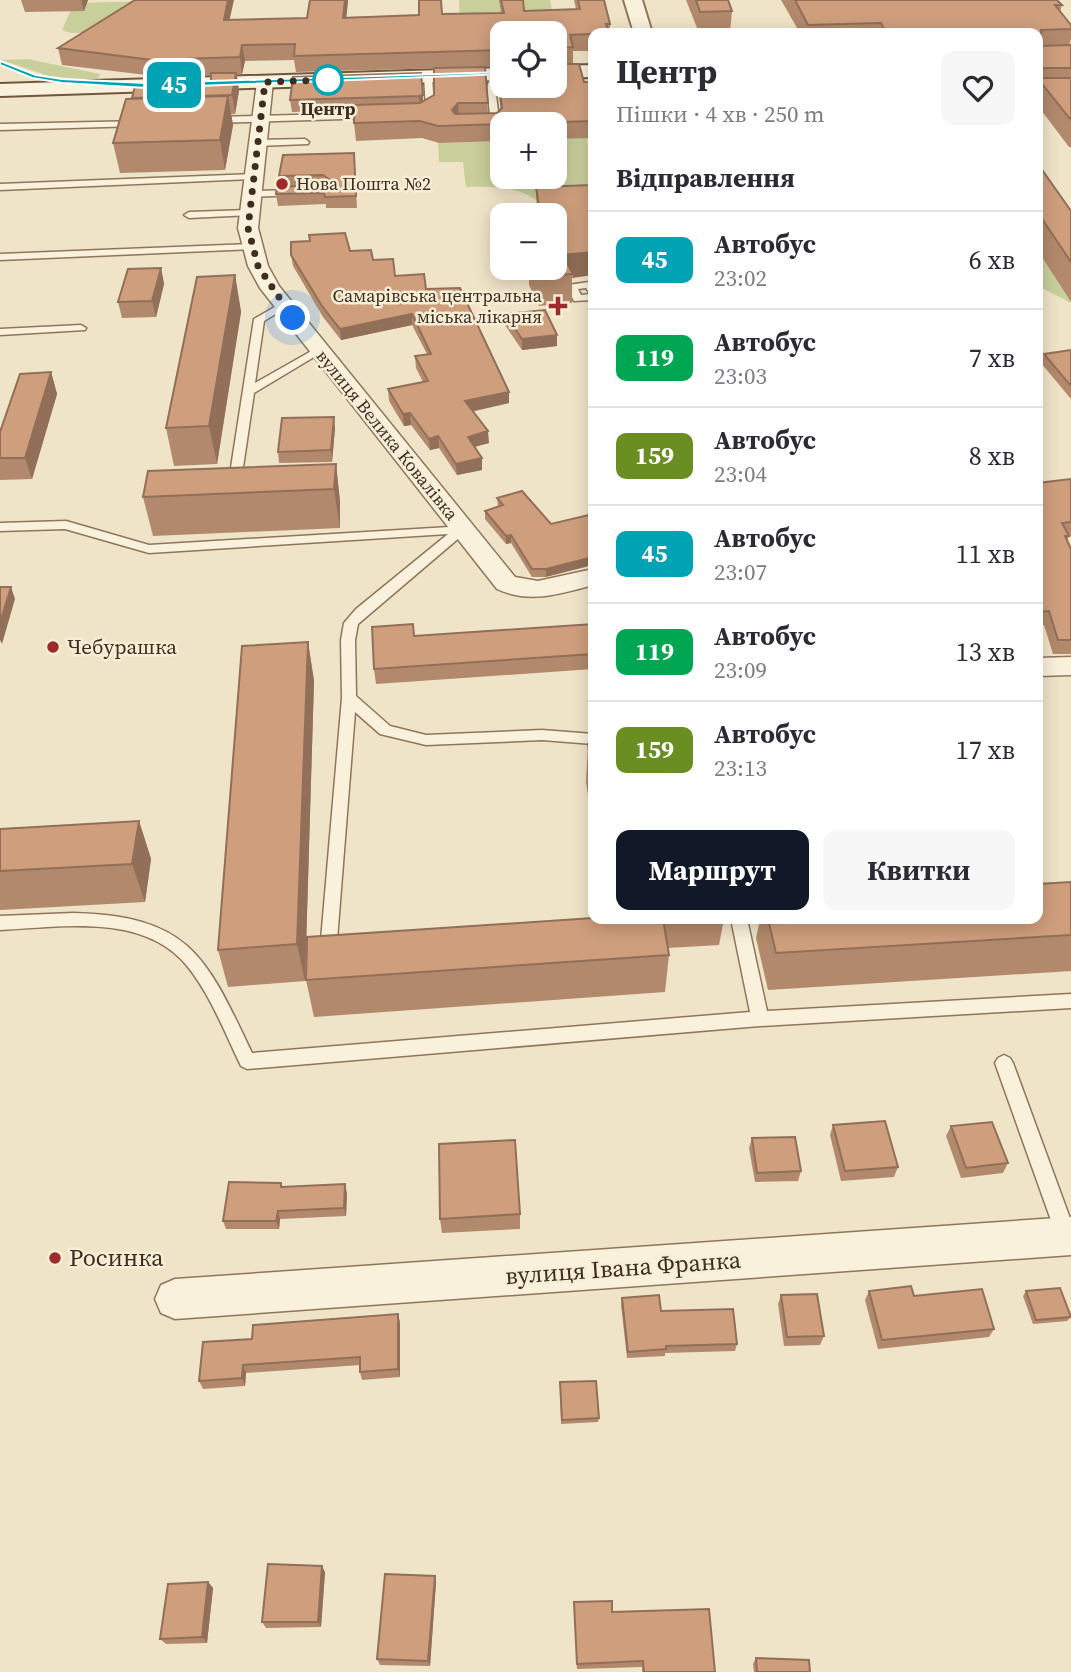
<!DOCTYPE html>
<html lang="uk">
<meta charset="utf-8">
<style>
:root{--surface:#fff;--page:#f7f7f7;--text:#2b2b33;--muted:#7c7c81;--line:#e1e1e2;--accent:#111827}
body{margin:0;font-family:"Source Serif 4",serif;background:var(--page);color:var(--text);height:100vh;display:flex;flex-direction:column;font-size:26px;white-space:nowrap}
*{box-sizing:border-box;margin:0}
p{font-size:23px;color:var(--muted)}
.icon{flex:none;width:38px;height:38px;fill:none;stroke:currentColor;stroke-width:2;stroke-linecap:round;stroke-linejoin:round}
.map{position:relative;flex:1;overflow:hidden}
.side{position:absolute;left:588px;top:28px;width:455px;height:896px;display:flex;flex-direction:column;background:var(--surface);border-radius:14px;box-shadow:0 4px 18px #0003}
.side>*{flex:none}
.badge{padding:0 14px;border-radius:10px;font-size:24px;line-height:46px}
.tools{position:absolute;left:490px;top:21px;display:grid;gap:14px}
.tools a{display:grid;place-items:center;width:77px;height:77px;border-radius:14px;background:var(--surface);box-shadow:0 4px 18px #0003;font-size:35px}
.you{position:absolute;width:35px;height:35px;margin:-18px;border:5px solid #fff;border-radius:50%;background:#1a73e8;box-shadow:0 0 0 10px #1a73e833}
.map>.badge{position:absolute;translate:-50% -50%;box-shadow:0 0 0 4px #fff}
h2{padding:0 28px;font-size:26px;line-height:63px}
.round{display:grid;place-items:center;flex:none;width:74px;height:74px;border-radius:14px;background:var(--page)}
.head{display:flex;align-items:center;justify-content:space-between;height:119px;padding:0 28px}
h1{font-size:33px;font-weight:700;line-height:52px}
.action{display:flex;gap:14px;margin-top:auto;padding:14px 28px}
.action a{flex:1;height:80px;border-radius:14px;background:var(--accent);color:#fff;font-size:28px;font-weight:700;line-height:80px;text-align:center}
.action a+a{background:var(--page);color:var(--text)}
ul{padding:0;list-style:none}
li{display:flex;align-items:center;gap:21px;height:98px;padding:0 28px;border-top:2px solid var(--line)}
li div{flex:1}
li b{display:block;font-size:26px}
li em{font-style:normal}
li .badge{min-width:77px;font-weight:700;text-align:center}
.map>svg:first-child{display:block}
.green{fill:#c9cf9b}
.lines{fill:none;stroke-linecap:round;stroke-linejoin:round}
.service-casing{stroke:#8d765c;stroke-width:3}
.minor-casing{stroke:#8d765c;stroke-width:3}
.tertiary-casing{stroke:#8d765c;stroke-width:4}
.secondary-casing{stroke:#6f573f;stroke-width:4}
.service{fill:#faf1dc;fill-rule:evenodd}
.minor{fill:#faf1dc;fill-rule:evenodd}
.tertiary{fill:#faf1dc;fill-rule:evenodd}
.secondary{fill:#faf1dc;fill-rule:evenodd}
.wall{fill:#b2896c;fill-rule:evenodd}
.shaded-wall{fill:#916f58}
.building{fill:#cf9f7d;stroke:#916f58;stroke-width:2}
.line{fill:#00a3b4;stroke:#fff;stroke-width:2}
.walk{stroke:#3d2e20;stroke-width:7;stroke-dasharray:0 12.6}
.stop-dot{fill:#fff;stroke:#00a3b4;stroke-width:3.5}
.poi-dot{fill:#9e2a2b;stroke:#f7eed8;stroke-width:2.5}
.labels{text-anchor:middle;stroke-width:5;stroke-linejoin:round;paint-order:stroke}
.far-stop-label{font-size:18px;font-weight:bold;fill:#3d2e20;stroke:#f7eed8}
.far-poi-label{font-size:18px;fill:#3d2e20;stroke:#f7eed8;text-anchor:start}
.far-street-label{font-size:18px;fill:#3d2e20;stroke:#f7eed8}
.poi-label{font-size:21px;fill:#3d2e20;stroke:#f7eed8;text-anchor:start}
.near-poi-label{font-size:24px;fill:#3d2e20;stroke:#f7eed8;text-anchor:start}
.near-street-label{font-size:24px;fill:#3d2e20;stroke:#f7eed8}
</style>
<div class="map">
<svg width="1071" height="1672" viewBox="0 0 1071 1672">
<rect width="100%" height="100%" fill="#f0e4c8"/>
<g class="green">
<polygon points="196,0 179,30 71,33 62,30 74,3"/>
<polygon points="459,0 550,0 554,19 460,22"/>
<polygon points="28,59 100,74 97,81 49,76 1,60"/>
<path d="M587,138L593,190L543,205C520,186 495,186 466,187L463,162H439L438,143L502,141V177H555V139Z"/>
<polygon points="1038,251 1071,302 1071,303 1038,286"/>
</g>
<g class="lines">
<defs>
<g id="service">
<polygon points="495,72 499,74 495,88 500,125 487,129 483,126 484,124 491,123 487,88 491,74"/>
<polygon points="428,74 432,76 434,110 421,117 417,114 426,109 424,76"/>
<polygon points="378,113 379,115 375,118 212,123 208,120 212,117"/>
<polygon points="143,121 144,123 140,126 0,130 0,124"/>
<polygon points="305,139 309,142 308,144 257,146 253,143 257,140"/>
<polygon points="255,174 257,176 252,179 0,190 0,184"/>
<polygon points="297,190 300,191 300,195 250,197 245,194 250,191"/>
<polygon points="248,210 253,213 251,215 189,218 184,215 189,212"/>
<polygon points="251,244 256,247 254,249 0,260 0,254"/>
<path d="M589,282L593,284V300L574,301L567,287L568,285ZM586,288L590,294L581,295L578,289Z"/>
<polygon points="280,304 289,306 264,321 255,383 315,349 324,351 254,393 242,474 236,478 232,477 230,474 254,319"/>
<polygon points="81,325 86,328 85,330 0,335 0,329"/>
<polygon points="66,521 149,545 466,526 466,532 358,624 355,640 356,696 390,726 426,735 542,730 593,734 593,744 542,740 426,745 380,734 355,712 337,940 335,945 329,947 323,945 321,940 342,698 341,640 344,623 356,609 448,534 149,553 65,529 0,531 0,523"/>
<path d="M73,913C190,916 206,956 252,1053L750,1012L731,919H747L767,1011L1071,994V1008L760,1026L247,1069L241,1066C225,1033 211,996 188,967C145,912 60,927 0,930V916Z"/>
<polygon points="1004,1055 1010,1058 1013,1063 1071,1221 1071,1245 1067,1246 1060,1244 1057,1237 995,1063 998,1058"/>
</g>
<g id="minor">
<path d="M265,77L273,82L258,228L268,266L279,286L515,577L538,581L593,569V585C559,594 530,604 497,589L260,288L248,266L238,228L257,82Z"/>
<polygon points="1071,657 1071,675 1038,676 1038,658"/>
<polygon points="1071,1217 1071,1255 175,1319 161,1313 155,1299 161,1285 175,1279"/>
</g>
<polygon id="tertiary" points="624,0 642,0 652,33 634,33"/>
<g id="secondary">
<polygon points="593,65 593,77 555,78 555,66"/>
<polygon points="502,68 502,80 0,96 0,84"/>
</g>
</defs>
<use href="#service" class="service-casing"/>
<use href="#minor" class="minor-casing"/>
<use href="#tertiary" class="tertiary-casing"/>
<use href="#secondary" class="secondary-casing"/>
<use href="#service" class="service"/>
<use href="#minor" class="minor"/>
<use href="#tertiary" class="tertiary"/>
<use href="#secondary" class="secondary"/>
</g>
<g class="wall">
<polygon points="21,0 88,0 84,11 25,12"/>
<path d="M310,0H348L346,17L501,13L499,0H523L524,11L576,9L574,0H604L610,24V33H593V51H573V63L555,64L584,82H593V138L555,139V124H502V141L439,143L422,138L356,141L354,123V110L292,112L290,100L421,73L423,101L485,67L296,72L294,60L245,61L242,74H237L239,91L235,114H231L233,125L225,170L120,173L113,143L132,99L211,84V75L155,76L62,65L58,48L230,20L307,18ZM502,33H555V86H502ZM499,66L497,72L498,88L501,110L497,113H488L485,67Z"/>
<polygon points="686,0 728,0 732,11 730,33 699,33"/>
<polygon points="781,0 1057,0 1062,5 1060,12 1071,25 1071,39 1069,46 1071,45 1071,147 1069,147 1038,106 1038,33 800,33"/>
<polygon points="354,153 357,208 326,208 326,204 278,206 276,194 281,187 279,176"/>
<polygon points="1038,164 1071,211 1071,302 1038,251"/>
<polygon points="593,185 572,278 572,303 539,306 529,285 529,268 555,268 555,215 537,215 536,187"/>
<polygon points="350,251 373,260 395,276 426,289 509,392 509,403 473,411 489,443 475,447 482,458 482,470 457,475 439,448 430,450 411,425 404,426 389,401 388,389 423,382 416,368 415,356 427,354 412,325 341,340 323,317 293,266 291,255"/>
<polygon points="161,268 164,284 156,317 122,318 118,302"/>
<polygon points="235,275 241,312 217,464 174,466 166,428"/>
<polygon points="505,314 557,335 557,346 522,350 505,325"/>
<polygon points="1071,351 1071,399 1041,363 1044,354"/>
<polygon points="51,372 57,394 32,479 0,480 0,432"/>
<polygon points="335,428 332,462 279,463 278,452"/>
<polygon points="336,464 340,502 340,528 153,536 143,497"/>
<polygon points="1071,479 1071,536 1069,536 1067,541 1071,549 1071,654 1053,654 1044,625 1038,625 1038,483"/>
<polygon points="497,498 551,524 546,577 532,577 511,543 506,544 485,519 485,511 498,507"/>
<polygon points="593,624 593,669 376,684 374,669 414,636"/>
<polygon points="308,642 314,681 305,981 228,987 218,950"/>
<polygon points="593,743 593,829 586,782 588,744"/>
<polygon points="139,821 151,859 145,902 0,910 0,829"/>
<polygon points="1071,882 1071,971 768,990 756,938 760,919 1038,919"/>
<polygon points="593,919 724,919 719,945 668,948 669,955 665,992 314,1017 306,980"/>
<polygon points="833,1125 898,1167 894,1177 841,1181 830,1135"/>
<polygon points="951,1126 1008,1163 1003,1173 961,1178 946,1136"/>
<polygon points="752,1138 801,1171 798,1181 755,1182 749,1148"/>
<polygon points="281,1183 283,1187 347,1193 346,1216 280,1219 279,1229 226,1229 223,1221"/>
<polygon points="520,1214 520,1229 442,1233 440,1219"/>
<polygon points="869,1291 914,1296 994,1329 989,1337 878,1349 865,1300"/>
<polygon points="1026,1291 1071,1317 1067,1321 1033,1324 1023,1296"/>
<polygon points="781,1295 824,1336 820,1345 784,1346 778,1304"/>
<polygon points="622,1298 661,1311 737,1344 735,1351 665,1353 665,1356 627,1358 621,1305"/>
<polygon points="398,1314 400,1323 400,1377 362,1380 360,1372 360,1365 246,1373 245,1386 203,1389 199,1381 252,1339"/>
<polygon points="560,1382 599,1418 598,1422 561,1424"/>
<polygon points="325,1572 321,1627 266,1628 262,1622"/>
<polygon points="435,1576 436,1582 430,1666 380,1665 377,1659"/>
<polygon points="208,1582 213,1588 207,1643 166,1644 160,1639"/>
<polygon points="574,1602 715,1672 642,1672 642,1667 577,1669"/>
<polygon points="756,1658 810,1672 754,1672 753,1664"/>
</g>
<g class="shaded-wall">
<polygon points="81,0 88,0 84,11"/>
<polygon points="228,0 234,0 226,36 224,20"/>
<polygon points="345,0 348,0 345,33 343,18"/>
<polygon points="242,45 245,61 242,74 240,57"/>
<polygon points="236,73 239,91 235,114 232,95"/>
<polygon points="423,95 423,107 420,108 419,96"/>
<polygon points="228,96 233,125 225,170 220,140"/>
<polygon points="458,103 459,120 452,110"/>
<polygon points="593,252 593,275 572,278 573,274 555,256"/>
<polygon points="161,268 164,284 156,317 152,301"/>
<polygon points="235,275 241,312 217,464 209,426"/>
<polygon points="1041,295 1038,308 1038,296"/>
<polygon points="412,314 412,325 341,340 340,329"/>
<polygon points="557,335 557,346 522,350 522,339"/>
<polygon points="51,372 57,394 32,479 25,458"/>
<polygon points="509,392 509,403 466,413 465,401"/>
<polygon points="410,413 411,425 404,426 403,414"/>
<polygon points="334,417 335,428 332,462 331,450"/>
<polygon points="488,431 489,443 469,448 468,437"/>
<polygon points="438,436 439,448 430,450 429,439"/>
<polygon points="482,458 482,470 457,475 456,464"/>
<polygon points="336,464 340,502 340,528 334,489"/>
<polygon points="511,535 511,543 506,544 506,536"/>
<polygon points="593,557 593,565 546,577 546,569"/>
<polygon points="11,587 15,599 2,644 0,640 0,623"/>
<polygon points="308,642 314,681 305,981 297,944"/>
<polygon points="139,821 151,859 145,902 132,864"/>
<polygon points="345,1184 347,1193 346,1216 344,1208"/>
<polygon points="278,1211 280,1219 279,1229 276,1221"/>
<polygon points="398,1314 400,1323 400,1377 398,1369"/>
<polygon points="243,1365 246,1373 245,1386 242,1378"/>
<polygon points="322,1566 325,1572 321,1627 318,1622"/>
<polygon points="435,1576 436,1582 430,1666 428,1661"/>
<polygon points="208,1582 213,1588 207,1643 202,1637"/>
</g>
<g class="building">
<polygon points="135,0 228,0 224,20 307,18 310,0 345,0 343,18 419,15 419,0 441,0 442,14 504,13 501,0 523,0 524,11 580,9 578,0 604,0 610,24 606,24 609,33 570,35 573,47 555,48 555,33 502,33 502,50 294,56 295,44 242,45 240,57 152,60 58,48"/>
<polygon points="696,0 728,0 732,11 700,12"/>
<polygon points="795,0 1057,0 1062,5 1055,5 1071,25 1071,29 1041,30 1041,46 1071,45 1071,68 1043,68 1041,75 1043,78 1071,78 1071,120 1038,79 1038,33 886,33 881,23 808,25"/>
<polygon points="555,64 579,64 584,82 593,82 593,121 438,126 420,121 354,123 355,105 420,103 434,95 434,68 485,67 488,103 458,103 452,110 455,114 497,113 502,108 497,72 499,66 502,65 502,86 555,86"/>
<polygon points="211,73 236,73 232,95 132,98 135,86 211,84"/>
<polygon points="421,73 423,95 419,96 290,100 293,77"/>
<polygon points="228,96 220,140 113,143 126,99"/>
<polygon points="354,153 356,196 325,197 324,193 276,194 277,187 326,185 330,180 323,175 279,176 283,155"/>
<polygon points="1038,164 1071,211 1071,262 1038,213"/>
<polygon points="593,185 593,252 562,255 562,254 555,254 555,215 540,215 536,187"/>
<polygon points="345,233 350,251 371,250 373,260 393,259 395,276 424,274 426,289 460,288 509,392 465,401 488,431 468,437 482,458 456,464 438,436 429,439 410,413 403,414 388,389 428,381 415,356 431,354 412,314 340,329 322,306 291,255 291,242 310,241 309,235"/>
<polygon points="555,254 562,254 573,274 539,277 535,268 555,268"/>
<polygon points="161,268 152,301 118,302 128,269"/>
<polygon points="235,275 209,426 166,428 197,277"/>
<polygon points="545,310 557,335 522,339 505,314"/>
<polygon points="1071,350 1071,386 1044,354"/>
<polygon points="51,372 25,458 0,458 0,432 20,374"/>
<polygon points="334,417 331,450 278,452 282,418"/>
<polygon points="336,464 334,489 143,497 148,471"/>
<polygon points="1071,479 1071,522 1062,523 1069,536 1065,536 1071,549 1071,640 1058,640 1049,611 1038,612 1038,483"/>
<polygon points="522,491 551,524 593,514 593,557 546,569 532,569 511,535 506,536 485,511 503,505 497,498"/>
<polygon points="0,587 11,587 0,623"/>
<polygon points="413,624 414,636 593,624 593,654 374,669 372,627"/>
<polygon points="308,642 297,944 218,950 242,646"/>
<polygon points="593,743 593,778 588,744"/>
<polygon points="139,821 132,864 0,871 0,829"/>
<polygon points="1071,882 1071,935 776,953 768,919 1038,919 1038,884"/>
<polygon points="593,918 663,919 669,955 306,980 307,937"/>
<polygon points="885,1121 898,1167 845,1171 833,1125"/>
<polygon points="992,1122 1008,1163 966,1168 951,1126"/>
<polygon points="795,1137 801,1171 757,1173 752,1138"/>
<polygon points="515,1140 520,1214 440,1219 439,1144"/>
<polygon points="229,1182 281,1183 281,1187 345,1184 344,1208 278,1211 276,1221 223,1221"/>
<polygon points="911,1286 914,1296 982,1289 994,1329 882,1340 869,1291"/>
<polygon points="1060,1288 1071,1317 1036,1320 1026,1291"/>
<polygon points="817,1294 824,1336 787,1337 781,1295"/>
<polygon points="659,1295 661,1311 733,1309 737,1344 666,1346 666,1349 628,1352 622,1298"/>
<polygon points="398,1314 398,1369 360,1372 360,1357 243,1365 242,1378 199,1381 203,1342 252,1339 253,1325"/>
<polygon points="596,1381 599,1418 562,1420 560,1382"/>
<polygon points="268,1564 322,1566 318,1622 262,1622"/>
<polygon points="385,1574 435,1576 428,1661 377,1659"/>
<polygon points="208,1582 202,1637 160,1639 168,1584"/>
<polygon points="612,1601 612,1612 709,1609 715,1672 644,1672 643,1661 577,1664 574,1602"/>
<polygon points="756,1658 809,1660 810,1672 757,1672"/>
</g>
<polygon class="line" points="0,61 36,75 62,79 146,83 502,72 506,74 146,88 62,83 32,78 0,65"/>
<g class="lines">
<polyline class="walk" points="293,318 258,266 248,228 265,82 328,80"/>
</g>
<circle class="stop-dot" cx="328" cy="80" r="14"/>
<g class="poi-dot">
<circle cx="282" cy="184" r="7"/>
<path d="M554.5 295.5h7v7h7v7h-7v7h-7v-7h-7v-7h7z"/>
<circle cx="53" cy="647" r="7"/>
<circle cx="55" cy="1258" r="7"/>
</g>
<g class="labels">
<g class="far-stop-label">
<text x="328" y="115">Центр</text>
</g>
<g class="far-poi-label">
<text x="296" y="190">Нова Пошта №2</text>
<text x="542" y="302" text-anchor="end">Самарівська центральна<tspan x="542" dy="21">міська лікарня</tspan></text>
</g>
<g class="far-street-label">
<text transform="translate(387 435) rotate(51)" y="6">вулиця Велика Ковалівка</text>
</g>
<g class="poi-label">
<text x="67" y="654">Чебурашка</text>
</g>
<g class="near-poi-label">
<text x="69" y="1266">Росинка</text>
</g>
<g class="near-street-label">
<text transform="translate(623 1268) rotate(-4)" y="8">вулиця Івана Франка</text>
</g>
</g>
</svg>
<div class="tools">
<a><svg class="icon" aria-label="locate" viewBox="0 0 24 24"><circle cx="12" cy="12" r="6"/><path d="M12 2v4M12 18v4M2 12h4M18 12h4"/></svg></a>
<a>+</a>
<a>−</a>
</div>
<div class="you" style="left:293px;top:318px"></div>
<b class="badge" style="left:174px;top:85px;background:#00a3b4;color:#fff">45</b>
<section class="side">
<div class="head"><div><h1>Центр</h1><p>Пішки · 4 хв · 250 m</p></div><a class="round"><svg class="icon" aria-label="heart" viewBox="0 0 24 24"><path d="M12 20l-8-8c-3-5 5-10 8-4 3-6 11-1 8 4z"/></svg></a></div>
<h2>Відправлення</h2>
<ul>
<li><span class="badge" style="background:#00a3b4;color:#fff">45</span><div><b>Автобус</b><p>23:02</p></div><em>6 хв</em></li>
<li><span class="badge" style="background:#00a651;color:#fff">119</span><div><b>Автобус</b><p>23:03</p></div><em>7 хв</em></li>
<li><span class="badge" style="background:#6b8e23;color:#fff">159</span><div><b>Автобус</b><p>23:04</p></div><em>8 хв</em></li>
<li><span class="badge" style="background:#00a3b4;color:#fff">45</span><div><b>Автобус</b><p>23:07</p></div><em>11 хв</em></li>
<li><span class="badge" style="background:#00a651;color:#fff">119</span><div><b>Автобус</b><p>23:09</p></div><em>13 хв</em></li>
<li><span class="badge" style="background:#6b8e23;color:#fff">159</span><div><b>Автобус</b><p>23:13</p></div><em>17 хв</em></li>
</ul>
<div class="action"><a>Маршрут</a><a>Квитки</a></div>
</section>
</div>
